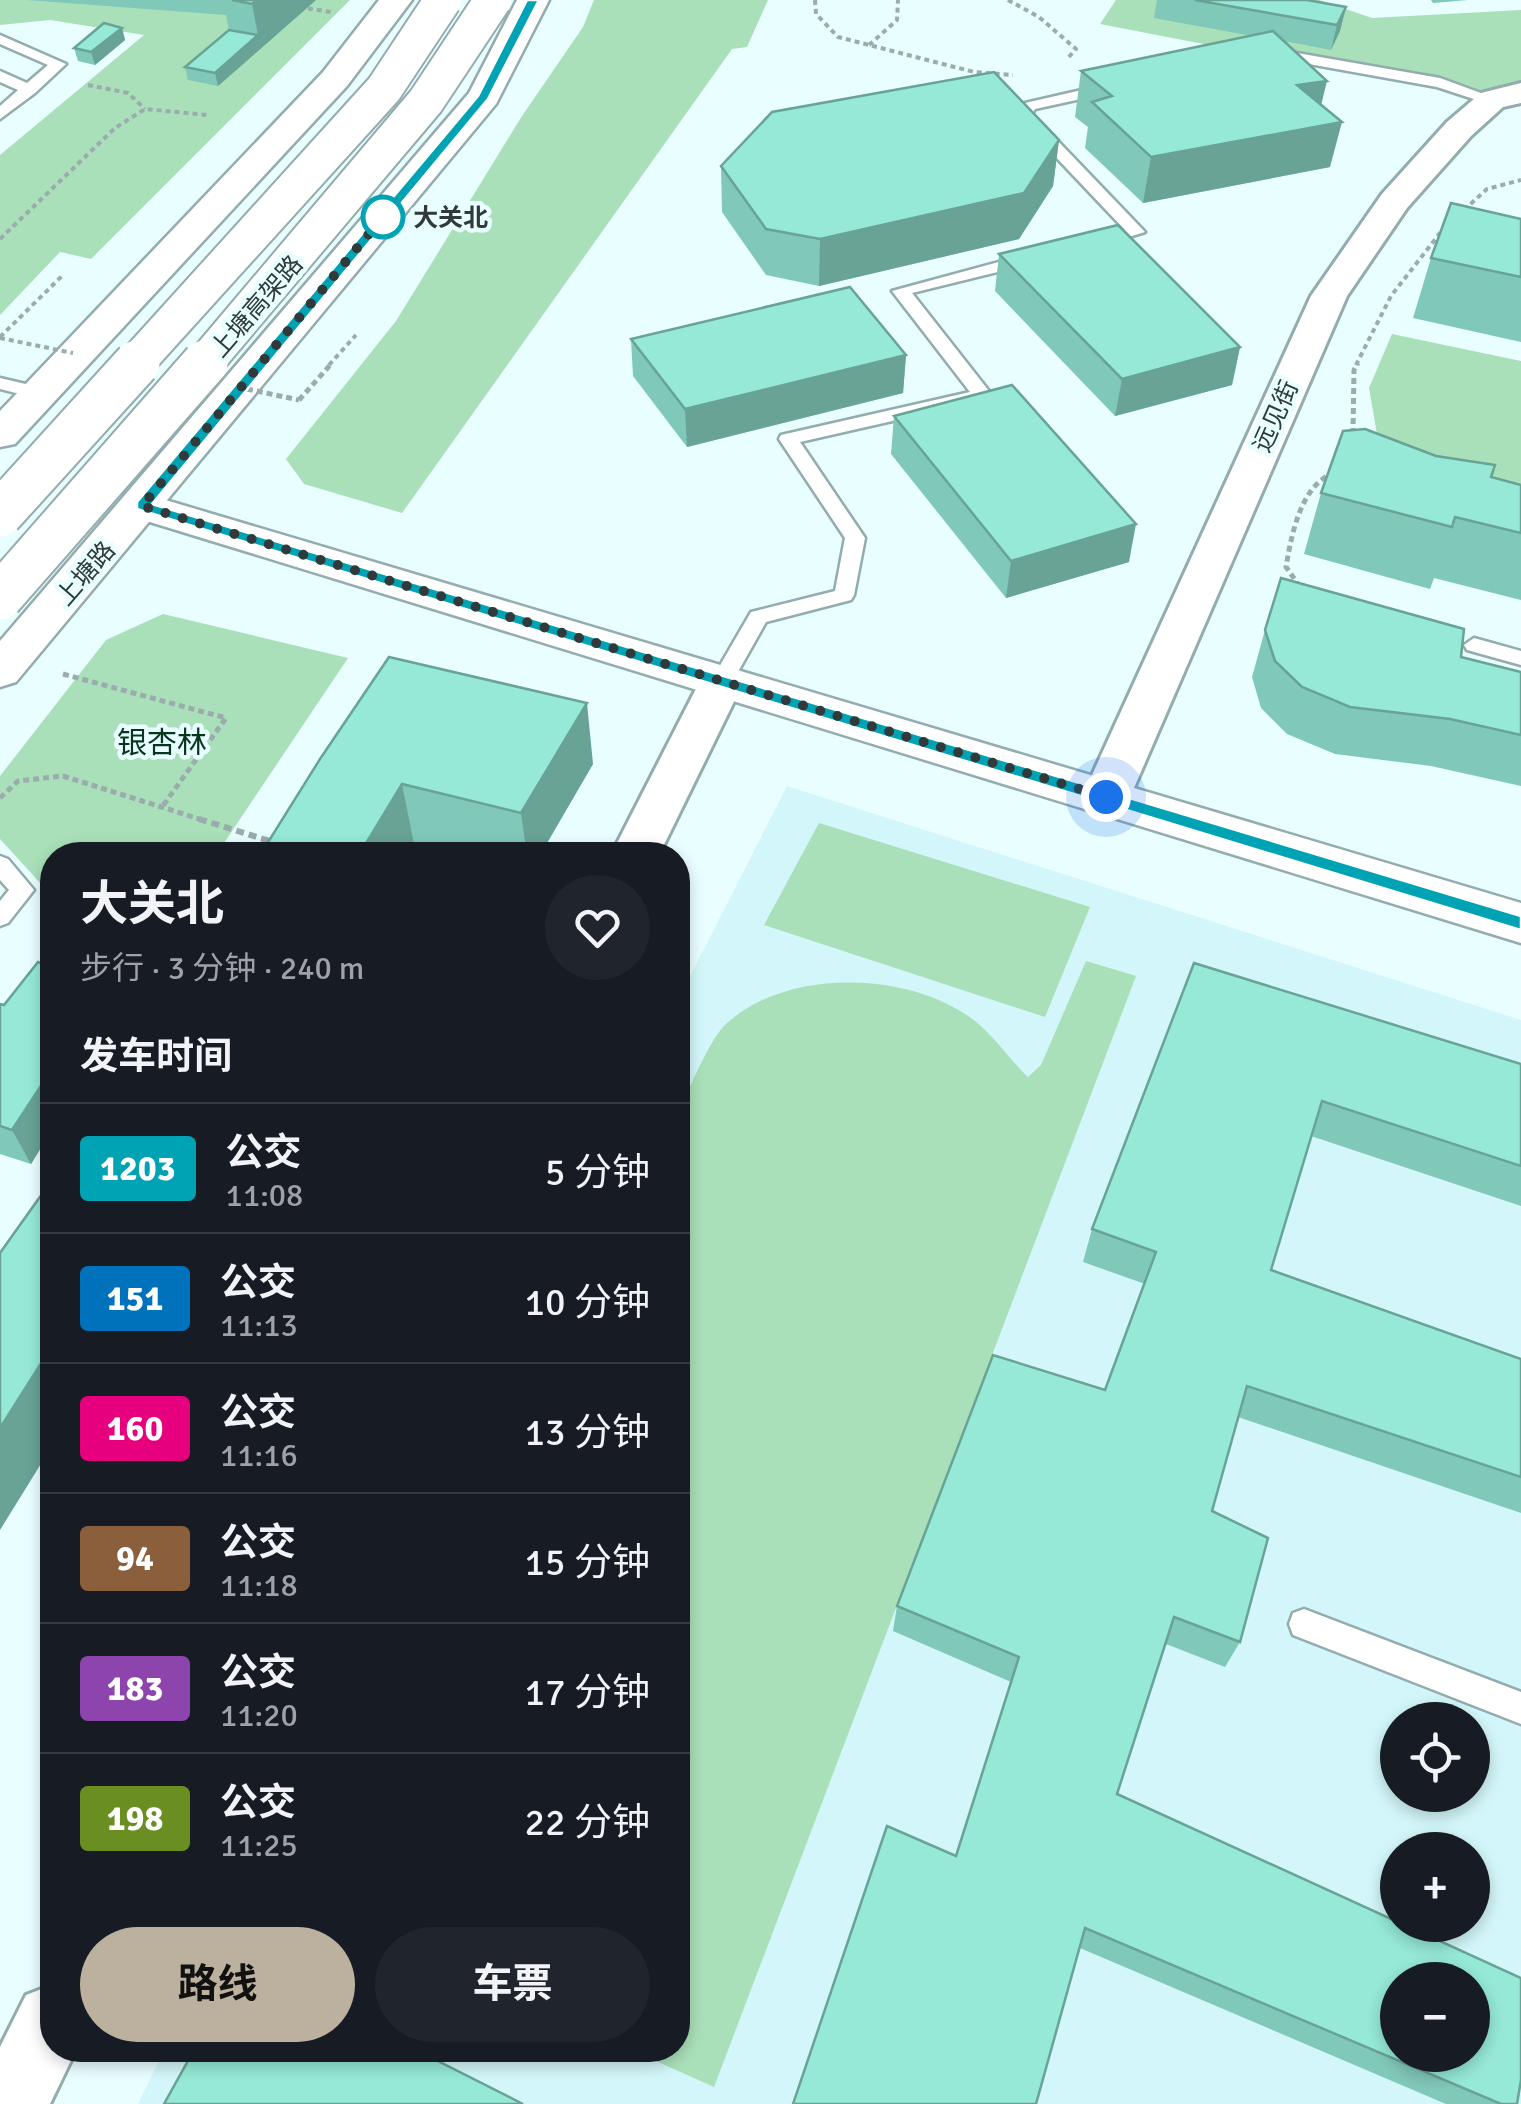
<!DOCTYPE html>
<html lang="zh">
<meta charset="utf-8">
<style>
:root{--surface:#171b24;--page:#20242c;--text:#f1f3f6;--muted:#9ea1a6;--line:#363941;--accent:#bbb19e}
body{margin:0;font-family:Signika,"Noto Sans SC",sans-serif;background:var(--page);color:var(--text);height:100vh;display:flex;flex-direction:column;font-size:38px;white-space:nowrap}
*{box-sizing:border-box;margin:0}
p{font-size:32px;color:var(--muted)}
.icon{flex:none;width:55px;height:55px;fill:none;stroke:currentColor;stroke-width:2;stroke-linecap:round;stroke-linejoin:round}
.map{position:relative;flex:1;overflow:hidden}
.sheet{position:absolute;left:40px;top:842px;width:650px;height:1220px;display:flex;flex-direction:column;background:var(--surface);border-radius:40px;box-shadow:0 5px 15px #0003}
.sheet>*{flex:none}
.badge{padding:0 20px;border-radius:8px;font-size:35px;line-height:65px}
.tools{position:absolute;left:1380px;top:1702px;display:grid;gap:20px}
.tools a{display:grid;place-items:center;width:110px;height:110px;border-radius:50%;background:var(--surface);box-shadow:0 5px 15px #0003;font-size:50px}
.you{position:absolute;width:50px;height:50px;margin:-25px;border:8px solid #fff;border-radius:50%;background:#1a73e8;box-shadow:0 0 0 15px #1a73e833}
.map>.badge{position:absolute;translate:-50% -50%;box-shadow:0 0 0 5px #fff}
h2{padding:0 40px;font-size:38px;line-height:90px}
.round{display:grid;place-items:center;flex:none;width:105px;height:105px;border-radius:52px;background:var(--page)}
.summary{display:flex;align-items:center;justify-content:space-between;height:170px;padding:0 40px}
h1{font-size:48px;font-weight:700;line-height:75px}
.action{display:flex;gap:20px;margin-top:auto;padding:20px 40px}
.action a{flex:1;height:115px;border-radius:60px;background:var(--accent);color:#111;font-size:40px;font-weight:700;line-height:115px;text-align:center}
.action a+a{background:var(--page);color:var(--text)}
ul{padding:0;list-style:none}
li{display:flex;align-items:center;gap:30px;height:130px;padding:0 40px;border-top:2px solid var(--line)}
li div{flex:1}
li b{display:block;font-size:38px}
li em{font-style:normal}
li .badge{min-width:110px;font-weight:700;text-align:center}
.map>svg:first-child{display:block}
.built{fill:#d2f6f9;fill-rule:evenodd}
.green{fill:#a9e0b9}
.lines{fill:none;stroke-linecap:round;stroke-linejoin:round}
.service-casing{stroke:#93acae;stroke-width:5}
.minor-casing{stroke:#93acae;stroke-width:6}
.tertiary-casing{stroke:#93acae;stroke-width:5}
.primary-casing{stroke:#93acae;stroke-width:5}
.path-far2{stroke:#9bacad;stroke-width:4;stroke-dasharray:5 4;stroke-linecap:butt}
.path-far1{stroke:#9bacad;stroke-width:5;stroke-dasharray:6 4;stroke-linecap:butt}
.path{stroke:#9bacad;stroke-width:6;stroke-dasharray:8 5;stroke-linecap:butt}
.service{fill:#fff;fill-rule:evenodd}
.minor{fill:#fff;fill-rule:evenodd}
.tertiary{fill:#fff;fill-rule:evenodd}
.primary{fill:#fff;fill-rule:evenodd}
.trunk-bridge-far1-casing{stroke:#93acae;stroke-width:40;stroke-linecap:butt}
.trunk-bridge-casing{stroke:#93acae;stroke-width:49;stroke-linecap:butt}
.path-bridge-far1{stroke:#9bacad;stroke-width:4;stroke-dasharray:5 4;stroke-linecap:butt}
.path-bridge{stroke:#9bacad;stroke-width:5;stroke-dasharray:6 4;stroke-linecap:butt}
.trunk-bridge-far1{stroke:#fff;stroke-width:36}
.trunk-bridge{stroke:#fff;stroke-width:45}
.wall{fill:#80c8b8}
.shaded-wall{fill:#68a396}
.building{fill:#95e9d6;stroke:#68a396;stroke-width:2.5;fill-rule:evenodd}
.line{fill:#00a3b4;stroke:#fff;stroke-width:2.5}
.walk{stroke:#303a3b;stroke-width:10;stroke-dasharray:0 18}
.stop-dot{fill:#fff;stroke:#00a3b4;stroke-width:5}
.labels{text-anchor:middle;stroke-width:9;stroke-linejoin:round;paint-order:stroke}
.far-stop-label{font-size:25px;font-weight:bold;fill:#303a3b;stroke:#e9feff;text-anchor:start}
.far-street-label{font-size:25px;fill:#303a3b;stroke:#e9feff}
.park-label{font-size:30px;fill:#06371c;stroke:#e9feff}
</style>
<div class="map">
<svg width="1521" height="2104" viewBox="0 0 1521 2104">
<rect width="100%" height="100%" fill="#e9feff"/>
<path class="built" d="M787,786L1521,1020V2104H138L164,2050H678V1000ZM1398,1720H1472V1795H1398ZM1398,1850H1472V1925H1398ZM1398,1980H1472V2055H1398Z"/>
<g class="green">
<polygon points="0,0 350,0 91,259 60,252 0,315 0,155 144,35 50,20 0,25"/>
<polygon points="594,0 768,0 747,47 732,49 402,513 304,484 286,459 396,321 522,116 583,27"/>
<polygon points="1116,0 1319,0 1372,18 1521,10 1521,81 1466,95 1100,24"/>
<polygon points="1392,334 1521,361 1521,502 1380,452 1369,388"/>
<polygon points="163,614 348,658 216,855 52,855 52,896 0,839 0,776 106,640"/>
<polygon points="819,823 1090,907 1045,1017 764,925"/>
<path d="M1086,961L1136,976L714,2087L638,2053L639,2050H678V1112C690,1089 708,1042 725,1025C786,967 911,971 975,1021C995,1037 1010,1060 1028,1077L1041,1065Z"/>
</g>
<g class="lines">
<defs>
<g id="service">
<polygon points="0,35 66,64 35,93 0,119 0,106 18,90 0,82 0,71 27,83 48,65 0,44"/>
<polygon points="1269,48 1440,78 1500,100 1492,105 1437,87 1264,56 1264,50"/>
<polygon points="1108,84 1113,86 1113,92 1035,109 1032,114 1145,232 1096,247 1088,242 1090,238 1125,230 1016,115 1025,103"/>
<polygon points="1028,254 1034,255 1034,263 912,293 989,391 989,399 800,442 865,538 854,595 851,600 766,622 730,686 714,686 711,681 751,612 835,591 845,538 779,439 781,435 970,392 892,291"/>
<polygon points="0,378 47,389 49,393 40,399 0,389"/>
<polygon points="1474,638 1521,651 1521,665 1467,650 1464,645"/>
<polygon points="0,856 8,859 34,890 8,923 0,926 0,901 9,890 0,880"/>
<polygon points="1304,1609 1521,1692 1521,1724 1293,1635 1289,1624 1293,1613"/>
</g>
<g id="minor">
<polygon points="1521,83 1521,103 1503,107 1471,136 1407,208 1347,296 1130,797 1123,809 1106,814 1089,809 1082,797 1311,296 1382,194 1447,122 1481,93"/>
<polygon points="722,666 738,670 744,681 659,855 611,855 700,681 706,670"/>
<polygon points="52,1985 52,2050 76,2050 50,2104 0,2104 0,2047 26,1995"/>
</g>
<polygon id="tertiary" points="142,493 1521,903 1521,943 127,515 121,506 127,497"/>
<g id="primary">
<polygon points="379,0 412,0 347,86 15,444 0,447 0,411 323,72"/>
<polygon points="517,0 549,0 496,104 16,682 0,687 0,641 469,93"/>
</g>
</defs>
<use href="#service" class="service-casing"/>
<use href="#minor" class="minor-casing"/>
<use href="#tertiary" class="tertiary-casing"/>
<use href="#primary" class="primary-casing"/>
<g class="path-far2">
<polyline points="815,0 816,14 838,37 974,72 1013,75"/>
<polyline points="1008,0 1039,17 1076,49 1067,59"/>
<polyline points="299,7 331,12"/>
<polyline points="869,45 897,20 898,0"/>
<polyline points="88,85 128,93 145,109"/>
<polyline points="1464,210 1487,189 1521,180"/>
<polyline points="0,239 115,128 145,109 207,115"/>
<polyline points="0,337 62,276"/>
<polyline points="329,365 356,335"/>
<polyline points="1356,365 1391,296 1444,228"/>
</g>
<g class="path-far1">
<polyline points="299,400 332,363"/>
<polyline points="1353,434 1354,370 1358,363"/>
<path d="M1300,587L1286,567C1291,537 1300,488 1331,474"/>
<polyline points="63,674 226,718 162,807"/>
<polyline points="0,798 18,781 63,776 206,821"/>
</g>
<polyline class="path" points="199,819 273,842"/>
<use href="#service" class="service"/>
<use href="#minor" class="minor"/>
<use href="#tertiary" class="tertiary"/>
<use href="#primary" class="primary"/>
<defs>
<g id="trunk-bridge-far1">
<polyline points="134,365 384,89 443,0"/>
<polyline points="203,365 426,101 493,0"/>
</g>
<g id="trunk-bridge">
<polyline points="0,514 137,363"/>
<polyline points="0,597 205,363"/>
</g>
</defs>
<use href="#trunk-bridge-far1" class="trunk-bridge-far1-casing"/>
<use href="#trunk-bridge" class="trunk-bridge-casing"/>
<polyline class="path-bridge-far1" points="0,338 73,353"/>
<polyline class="path-bridge" points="247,389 299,400"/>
<use href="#trunk-bridge-far1" class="trunk-bridge-far1"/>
<use href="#trunk-bridge" class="trunk-bridge"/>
</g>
<g class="wall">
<polygon points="27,0 316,0 218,86 188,80 185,67 229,30 226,15"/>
<polygon points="1157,0 1307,0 1346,7 1340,31 1331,50 1284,41 1321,105 1330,167 1143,203 1085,148 1088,127 1075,117 1081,71 1252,36 1154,18"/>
<polygon points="1431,0 1468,0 1433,3"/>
<polygon points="122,28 125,40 95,65 78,61 74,48"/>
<polygon points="1059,140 1053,186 1019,239 819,286 766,275 722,212 721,166"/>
<polygon points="1521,219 1521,342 1413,318 1431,258"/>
<polygon points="999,254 1240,347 1232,385 1115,416 995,291"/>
<polygon points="631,339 906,355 903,393 687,447 633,376"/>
<polygon points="894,416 1129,562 1006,598 891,454"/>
<polygon points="1491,477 1521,485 1521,600 1434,578 1430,589 1304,554 1321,493"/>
<polygon points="1265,630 1461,657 1521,672 1521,786 1431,766 1335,754 1287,734 1261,708 1252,677"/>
<polygon points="320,759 593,764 540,855 459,855 414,844"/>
<polygon points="1194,963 1521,1064 1521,1206 1311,1136 1271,1270 1521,1359 1521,1513 1238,1417 1212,1511 1240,1642 1225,1667 1166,1644 1117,1794 1501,2104 1446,2104 1080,1948 956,1856 1011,1682 893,1631 897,1606 1105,1390 1145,1284 1083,1262 1092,1229"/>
<polygon points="52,967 52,1130 31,1164 0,1154 0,1004 4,1005"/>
</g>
<g class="shaded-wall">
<polygon points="256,0 316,0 218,86 215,73 258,35 252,4"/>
<polygon points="1346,7 1340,31 1331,50 1337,25"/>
<polygon points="122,28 125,40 95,65 91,52"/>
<polygon points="1327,81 1316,126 1342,122 1330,167 1143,203 1151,157 1297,85"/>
<polygon points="1059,140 1053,186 1019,239 819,286 820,239"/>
<polygon points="1240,347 1232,385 1115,416 1122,379"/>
<polygon points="906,355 903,393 687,447 685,409"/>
<polygon points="1136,524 1129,562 1006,598 1011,561"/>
<polygon points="587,703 593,764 540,855 527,855 521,813"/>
<polygon points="402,784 414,844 408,855 359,855"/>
<polygon points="52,1069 52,1130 31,1164 12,1130"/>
<polygon points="52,1346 52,1446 0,1530 0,1428"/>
</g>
<g class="building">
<polygon points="232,0 256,0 252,4"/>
<polygon points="1195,0 1307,0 1346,7 1337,25"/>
<polygon points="104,23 122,28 91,52 74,48"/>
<polygon points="229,30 258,35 215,73 185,67"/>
<polygon points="1273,31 1327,81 1297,85 1342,122 1151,157 1092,102 1112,96 1081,71"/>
<polygon points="994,72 1059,140 1024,193 820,239 766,229 721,166 772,112"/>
<polygon points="1451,203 1521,219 1521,277 1431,258"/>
<polygon points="1118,225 1240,347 1122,379 999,254"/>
<polygon points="850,287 906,355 685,409 631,339"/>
<polygon points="1012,385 1136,524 1011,561 894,416"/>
<polygon points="1365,429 1436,456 1495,465 1491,477 1521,485 1521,533 1455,517 1452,527 1321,493 1343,431"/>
<polygon points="1281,578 1464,629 1461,657 1521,672 1521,735 1450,719 1350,707 1302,687 1275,661 1265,630"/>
<polygon points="389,657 587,703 521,813 402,784 359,855 260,855 320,759"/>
<polygon points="38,962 52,967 52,1069 12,1130 0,1126 0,1004 4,1005"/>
<path d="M1194,963L1521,1064V1166L1322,1101L1271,1270L1521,1359V1477L1247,1386L1212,1511L1268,1538L1240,1642L1174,1617L1117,1794L1398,1922V1925H1405L1521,1978V2080L1517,2104H1501L1085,1928L1036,2104H793L887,1826L956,1856L1019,1657L897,1606L993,1355L1105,1390L1156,1252L1092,1229ZM1398,1980H1472V2055H1398Z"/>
<polygon points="52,1180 52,1346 0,1428 0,1253"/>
<polygon points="194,2050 416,2050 523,2104 164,2104"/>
</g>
<polygon class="line" points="527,0 539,0 488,99 152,504 1521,916 1521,930 137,509 137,502 478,96"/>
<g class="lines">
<polyline class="walk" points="383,217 393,205 142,506 1106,797"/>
</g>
<circle class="stop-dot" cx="383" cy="217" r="20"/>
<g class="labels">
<g class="far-stop-label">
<text x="413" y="226">大关北</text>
</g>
<g class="far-street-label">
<text transform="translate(256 306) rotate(-49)" y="9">上塘高架路</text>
<text transform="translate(1275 416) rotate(-66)" y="9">远见街</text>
<text transform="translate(85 573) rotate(-49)" y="9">上塘路</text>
</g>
<g class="park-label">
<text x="162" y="753">银杏林</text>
</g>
</g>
</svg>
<div class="tools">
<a><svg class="icon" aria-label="locate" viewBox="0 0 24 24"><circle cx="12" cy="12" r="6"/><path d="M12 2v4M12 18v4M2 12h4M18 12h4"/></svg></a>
<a>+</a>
<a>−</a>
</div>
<div class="you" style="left:1106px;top:797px"></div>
<section class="sheet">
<div class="summary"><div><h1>大关北</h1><p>步行 · 3 分钟 · 240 m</p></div><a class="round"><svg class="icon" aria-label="heart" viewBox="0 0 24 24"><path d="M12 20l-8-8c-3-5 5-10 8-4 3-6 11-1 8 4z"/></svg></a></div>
<h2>发车时间</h2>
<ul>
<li><span class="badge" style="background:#00a3b4;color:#fff">1203</span><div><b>公交</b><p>11:08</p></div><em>5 分钟</em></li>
<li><span class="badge" style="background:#0072bc;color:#fff">151</span><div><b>公交</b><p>11:13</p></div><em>10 分钟</em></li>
<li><span class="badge" style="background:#e6007e;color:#fff">160</span><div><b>公交</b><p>11:16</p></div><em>13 分钟</em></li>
<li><span class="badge" style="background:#8b5e3c;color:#fff">94</span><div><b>公交</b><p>11:18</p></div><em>15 分钟</em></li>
<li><span class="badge" style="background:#8e44ad;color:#fff">183</span><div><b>公交</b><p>11:20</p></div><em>17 分钟</em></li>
<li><span class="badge" style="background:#6b8e23;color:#fff">198</span><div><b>公交</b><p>11:25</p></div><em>22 分钟</em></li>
</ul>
<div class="action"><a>路线</a><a>车票</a></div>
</section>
</div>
